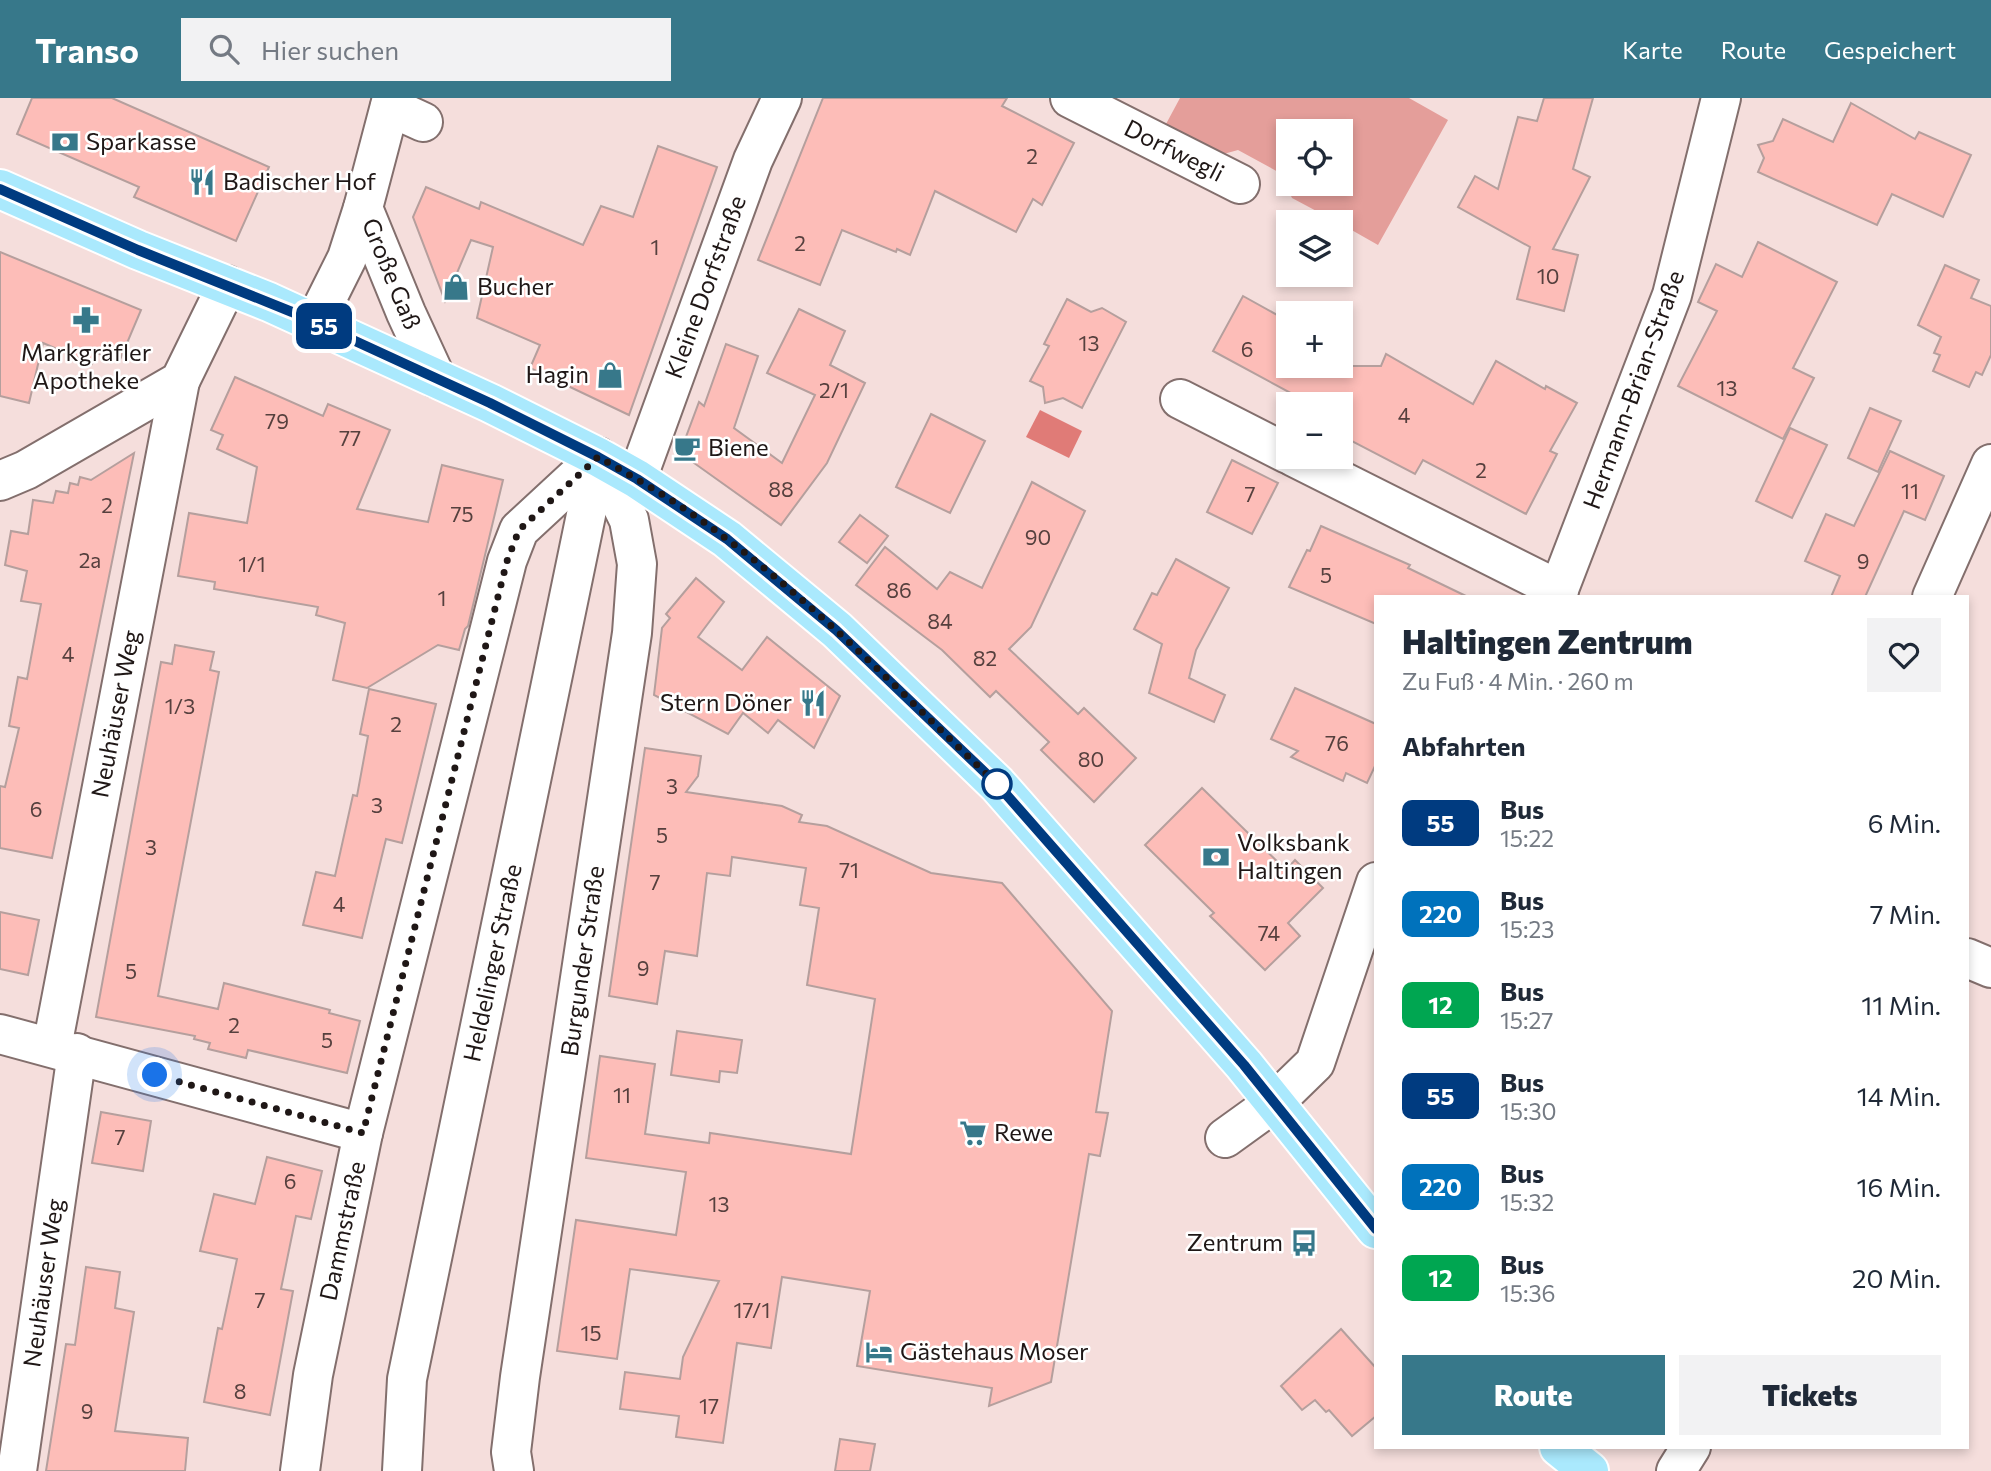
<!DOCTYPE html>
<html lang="de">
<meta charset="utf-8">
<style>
:root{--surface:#fff;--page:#f2f2f3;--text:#1f2937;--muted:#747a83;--accent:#37788a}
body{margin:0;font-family:Commissioner,sans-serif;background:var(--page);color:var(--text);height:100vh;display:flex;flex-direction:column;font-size:26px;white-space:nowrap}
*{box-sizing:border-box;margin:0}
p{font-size:23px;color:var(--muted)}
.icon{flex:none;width:38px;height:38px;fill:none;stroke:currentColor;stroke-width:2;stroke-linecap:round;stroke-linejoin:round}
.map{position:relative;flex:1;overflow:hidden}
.sheet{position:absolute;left:1374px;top:497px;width:595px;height:854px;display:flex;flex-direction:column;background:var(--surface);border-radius:0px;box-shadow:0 4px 10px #0003}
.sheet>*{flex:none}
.badge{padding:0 14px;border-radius:10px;font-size:24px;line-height:46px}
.tools{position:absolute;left:1276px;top:21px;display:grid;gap:14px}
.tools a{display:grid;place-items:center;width:77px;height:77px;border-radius:0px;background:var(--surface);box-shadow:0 4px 10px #0003;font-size:35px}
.you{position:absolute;width:35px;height:35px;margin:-18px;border:5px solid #fff;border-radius:50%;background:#1a73e8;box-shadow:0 0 0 10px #1a73e833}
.map>.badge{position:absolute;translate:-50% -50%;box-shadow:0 0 0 4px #fff}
h2{padding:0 28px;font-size:26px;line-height:63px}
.round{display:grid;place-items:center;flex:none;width:74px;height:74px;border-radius:0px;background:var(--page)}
.summary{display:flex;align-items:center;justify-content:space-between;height:119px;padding:0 28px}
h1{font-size:33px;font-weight:800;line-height:52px}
.action{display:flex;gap:14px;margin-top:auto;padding:14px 28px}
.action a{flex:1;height:80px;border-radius:0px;background:var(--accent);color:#fff;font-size:28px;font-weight:800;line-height:80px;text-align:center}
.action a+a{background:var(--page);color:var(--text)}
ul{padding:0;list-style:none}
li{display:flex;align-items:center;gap:21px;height:91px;padding:0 28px}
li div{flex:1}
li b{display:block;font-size:26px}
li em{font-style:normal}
li .badge{min-width:77px;font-weight:700;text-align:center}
header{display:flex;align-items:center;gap:42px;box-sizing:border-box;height:98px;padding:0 35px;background:var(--accent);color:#fff}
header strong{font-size:33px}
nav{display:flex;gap:38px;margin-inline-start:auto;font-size:24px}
.search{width:490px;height:63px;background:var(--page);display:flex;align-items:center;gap:18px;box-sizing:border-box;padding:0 24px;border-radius:0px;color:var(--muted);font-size:26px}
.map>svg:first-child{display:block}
.green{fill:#e49e9a;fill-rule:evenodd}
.water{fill:#e07b77}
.building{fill:#fdbdb8;stroke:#b59f9d;stroke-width:2}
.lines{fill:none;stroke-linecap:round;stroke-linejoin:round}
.minor-casing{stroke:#836f6d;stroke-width:42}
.major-casing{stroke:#fff;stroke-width:42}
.minor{stroke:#fff;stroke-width:38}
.major{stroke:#aae9fd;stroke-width:38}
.line-casing{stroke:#fff;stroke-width:16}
.line{stroke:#003b80;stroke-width:10}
.walk{stroke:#1f1716;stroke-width:7;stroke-dasharray:0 12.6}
.stop-dot{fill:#fff;stroke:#003b80;stroke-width:3.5}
.labels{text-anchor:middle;stroke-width:5;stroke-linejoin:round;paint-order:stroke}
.number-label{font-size:21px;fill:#56403e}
.poi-label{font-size:24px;fill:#1f1716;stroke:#fff;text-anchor:start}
.street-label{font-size:24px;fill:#1f1716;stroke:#fff}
</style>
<header>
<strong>Transo</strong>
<div class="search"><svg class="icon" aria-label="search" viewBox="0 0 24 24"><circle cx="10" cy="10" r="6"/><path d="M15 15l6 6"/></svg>Hier suchen</div>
<nav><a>Karte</a><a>Route</a><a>Gespeichert</a></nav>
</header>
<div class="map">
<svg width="1991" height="1373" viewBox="0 0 1991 1373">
<rect width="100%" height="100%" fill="#f5dedc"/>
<path class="green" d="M1180,0H1409L1448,22L1378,147L1341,126L1340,124H1337L1292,100L1280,75L1238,52L1202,62L1159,39ZM1288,33H1340V86H1288Z"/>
<polygon class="water" points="1040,312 1082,333 1069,360 1026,339"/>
<g class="building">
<polygon points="32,0 112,0 269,69 236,143 134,99 139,89 17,36"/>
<polygon points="823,0 1007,0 1002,8 1074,45 1042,107 1033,101 1016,134 935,93 910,157 897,151 896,154 842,132 820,187 758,162"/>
<polygon points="1544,0 1593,0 1573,71 1590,79 1553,151 1578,157 1564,213 1517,201 1530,149 1458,109 1475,78 1498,91 1518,19 1537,23"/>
<polygon points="1851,5 1915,41 1919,34 1971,57 1943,119 1892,96 1877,127 1758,74 1764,60 1758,47 1773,43 1783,21 1833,44"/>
<polygon points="658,48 717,69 629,317 530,270 540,247 477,220 493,149 471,142 445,203 413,119 426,89 479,111 481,104 583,147 601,108 633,119"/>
<polygon points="1758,144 1837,184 1793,270 1814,280 1783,341 1678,288 1717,213 1698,204 1716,166 1742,179"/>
<polygon points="0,154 141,212 119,264 97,255 92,266 43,245 29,305 0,298"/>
<polygon points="1945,167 1979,182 1971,200 1991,208 1991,257 1982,277 1976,274 1969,289 1933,273 1940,257 1934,255 1941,239 1918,227"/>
<polygon points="1243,198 1288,223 1288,268 1381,268 1386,256 1473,306 1496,263 1545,291 1546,288 1577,305 1550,353 1557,356 1526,416 1423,362 1415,376 1340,337 1340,306 1311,306 1213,253"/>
<polygon points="1067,201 1091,214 1102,210 1126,224 1082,310 1063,300 1045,305 1043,289 1030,283 1049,248 1044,246"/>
<polygon points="799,211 845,233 830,267 865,285 827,365 781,427 680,355 699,304 704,308 726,246 758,258 734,330 782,365 815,297 767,275"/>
<polygon points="235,279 323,318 328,306 390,332 357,411 428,424 442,367 503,382 468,528 465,531 459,552 438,547 367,590 333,582 345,525 316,517 318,509 214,491 215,484 178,478 189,415 247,425 257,369 217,351 223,337 211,332"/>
<polygon points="1870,310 1901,323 1878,374 1848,360"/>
<polygon points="931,316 985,343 950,415 896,389"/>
<polygon points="1790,330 1827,347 1792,420 1756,403"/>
<polygon points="1890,353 1944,378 1925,422 1904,413 1865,499 1831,499 1840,478 1805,463 1826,416 1854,428"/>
<polygon points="134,355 52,760 0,750 0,688 5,689 19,630 9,628 18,579 27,581 41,506 21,503 27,473 5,467 11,433 28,436 33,402 53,405 56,393 68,395 70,385 78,387 80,379 91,382"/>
<polygon points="1232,362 1278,385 1252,436 1207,414"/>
<polygon points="1032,384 1085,413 1031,529 1009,551 1078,616 1084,610 1136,660 1094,704 1041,652 1049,644 996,593 990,599 942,552 856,487 885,449 937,491 950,474 982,490"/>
<polygon points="860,417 888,438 867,465 839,444"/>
<polygon points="1321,428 1410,467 1408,470 1468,499 1376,499 1376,526 1289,489 1307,452 1310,453"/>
<polygon points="1176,461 1229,490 1196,552 1189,580 1225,597 1214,624 1149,595 1162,546 1134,531 1152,495 1157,497"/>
<polygon points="696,480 724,504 698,539 742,572 767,539 840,598 814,650 778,622 768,635 743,615 728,636 654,597 662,530 670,520 666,516"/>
<polygon points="175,547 214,554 210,572 219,574 158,898 218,911 224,885 330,912 329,915 360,923 347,975 248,952 246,960 208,951 210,945 194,941 195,938 96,919 161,564 172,566"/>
<polygon points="1295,590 1376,626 1376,666 1367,685 1346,675 1343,683 1291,659 1298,653 1271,641"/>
<polygon points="369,591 436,606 402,745 386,741 362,840 303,827 316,774 335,778 353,697 357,698 368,638 360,636"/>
<polygon points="645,650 701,658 698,678 686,694 782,708 802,717 799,724 827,728 931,775 1002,785 1112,913 1096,1014 1108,1015 1100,1058 1089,1056 1051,1284 989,1308 992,1290 857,1268 870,1193 782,1179 771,1250 737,1245 723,1345 676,1339 679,1318 620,1311 625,1274 680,1281 683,1259 719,1183 630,1171 617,1261 557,1253 576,1122 676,1137 686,1074 586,1060 600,958 655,966 645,1036 709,1045 710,1035 851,1056 875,901 807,887 819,810 800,807 806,770 732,759 730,778 707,775 697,858 665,853 657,906 609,898"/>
<polygon points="1202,690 1286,772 1295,762 1323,790 1288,825 1300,838 1265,872 1210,818 1214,815 1145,747"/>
<polygon points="0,814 39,822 28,877 0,871"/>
<polygon points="677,933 742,942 737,975 720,973 719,984 671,977"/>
<polygon points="101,1014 151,1023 143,1073 92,1065"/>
<polygon points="267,1059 322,1073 311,1121 296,1118 281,1191 293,1193 270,1317 204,1304 218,1230 222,1231 237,1161 200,1153 214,1096 255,1106"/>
<polygon points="86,1169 120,1174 115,1210 134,1214 115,1333 188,1340 185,1373 46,1373 66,1246 75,1247"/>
<polygon points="1341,1231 1376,1270 1376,1318 1352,1338 1329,1312 1326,1314 1315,1302 1302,1312 1281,1288"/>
<polygon points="840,1341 875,1346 870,1373 835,1373"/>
</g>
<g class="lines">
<defs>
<g id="minor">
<polyline points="1070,0 1240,86"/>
<polyline points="390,9 423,24"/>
<polyline points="363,110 406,215 436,280"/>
<polyline points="315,224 347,160 363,110 392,0"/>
<polyline points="1180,301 1288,356"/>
<polyline points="1294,359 1559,492"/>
<polyline points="637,381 753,62 782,0"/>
<polyline points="0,383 26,372 180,283 227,187"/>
<polyline points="1556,499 1672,197 1721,0"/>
<polyline points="1932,499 1991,366"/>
<polyline points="1967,860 1991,870"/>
<polyline points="0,936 363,1035"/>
<polyline points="52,949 180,283"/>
<polyline points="1225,1040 1275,1004 1315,965 1376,784"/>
<polyline points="17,1373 77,955"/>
<polyline points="300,1373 313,1277 363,1035 507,463 519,432 598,359"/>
<polyline points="402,1373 407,1281 598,359"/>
<polyline points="514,1373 511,1354 520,1279 632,535 637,466 629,422 598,359"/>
<polyline points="1676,1373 1691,1349"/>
</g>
<g id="major">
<polyline points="0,91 138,152 269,204 490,305 598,359 637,381 727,441 837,532 997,686 1244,967 1376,1131"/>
<polyline points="1559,1349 1589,1373"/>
</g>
</defs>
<use href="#minor" class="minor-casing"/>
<use href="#major" class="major-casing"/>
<use href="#minor" class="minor"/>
<use href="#major" class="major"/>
</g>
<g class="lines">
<defs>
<polyline id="line" points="0,91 138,152 292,214 490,305 598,359 637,381 727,441 836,532 997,686 1244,967 1376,1131"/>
</defs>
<use href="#line" class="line-casing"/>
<use href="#line" class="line"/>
<path class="walk" d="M155,977L363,1035L507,463L519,432L598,359C641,383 685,409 724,439C823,512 908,602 997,686"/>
</g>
<defs>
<symbol id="bank-bare" viewBox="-9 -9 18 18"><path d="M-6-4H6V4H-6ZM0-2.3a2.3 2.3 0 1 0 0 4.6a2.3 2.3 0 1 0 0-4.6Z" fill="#37788a" stroke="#fff" stroke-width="2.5" paint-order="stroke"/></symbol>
<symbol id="restaurant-bare" viewBox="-9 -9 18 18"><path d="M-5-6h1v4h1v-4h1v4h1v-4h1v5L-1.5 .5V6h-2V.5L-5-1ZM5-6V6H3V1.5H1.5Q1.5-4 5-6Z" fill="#37788a" stroke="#fff" stroke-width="2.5" paint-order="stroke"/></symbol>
<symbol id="shop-bare" viewBox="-9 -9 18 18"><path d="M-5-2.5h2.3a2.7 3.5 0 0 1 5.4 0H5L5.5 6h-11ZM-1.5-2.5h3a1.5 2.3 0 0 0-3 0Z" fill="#37788a" stroke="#fff" stroke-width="2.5" paint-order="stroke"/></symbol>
<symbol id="pharmacy-bare" viewBox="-9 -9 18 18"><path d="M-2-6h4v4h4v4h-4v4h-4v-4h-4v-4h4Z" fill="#37788a" stroke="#fff" stroke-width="2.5" paint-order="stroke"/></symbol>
<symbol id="cafe-bare" viewBox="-9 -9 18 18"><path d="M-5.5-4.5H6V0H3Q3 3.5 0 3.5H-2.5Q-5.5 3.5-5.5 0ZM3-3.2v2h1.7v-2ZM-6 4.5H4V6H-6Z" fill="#37788a" stroke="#fff" stroke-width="2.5" paint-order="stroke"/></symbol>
<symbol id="supermarket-bare" viewBox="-9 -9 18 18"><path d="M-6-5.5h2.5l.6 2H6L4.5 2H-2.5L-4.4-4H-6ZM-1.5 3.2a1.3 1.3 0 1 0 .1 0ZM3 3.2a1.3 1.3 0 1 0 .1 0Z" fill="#37788a" stroke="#fff" stroke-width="2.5" paint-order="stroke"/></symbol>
<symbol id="bus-bare" viewBox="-9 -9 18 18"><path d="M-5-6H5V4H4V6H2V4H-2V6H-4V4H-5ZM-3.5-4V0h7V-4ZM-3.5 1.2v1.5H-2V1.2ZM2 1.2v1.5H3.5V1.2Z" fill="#37788a" stroke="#fff" stroke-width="2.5" paint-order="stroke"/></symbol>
<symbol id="hotel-bare" viewBox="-9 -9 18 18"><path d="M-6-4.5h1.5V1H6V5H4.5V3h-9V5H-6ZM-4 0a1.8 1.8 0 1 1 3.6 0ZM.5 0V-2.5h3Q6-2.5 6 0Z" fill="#37788a" stroke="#fff" stroke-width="2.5" paint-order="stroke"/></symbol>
</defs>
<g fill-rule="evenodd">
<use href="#bank-bare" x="46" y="25" width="38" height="38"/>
<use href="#restaurant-bare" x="183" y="65" width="38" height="38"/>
<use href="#shop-bare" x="437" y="170" width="38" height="38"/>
<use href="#pharmacy-bare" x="67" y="203" width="38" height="38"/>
<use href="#shop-bare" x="591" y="258" width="38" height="38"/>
<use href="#cafe-bare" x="668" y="331" width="38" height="38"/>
<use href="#restaurant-bare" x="794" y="586" width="38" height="38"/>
<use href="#bank-bare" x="1197" y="740" width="38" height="38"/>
<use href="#supermarket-bare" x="954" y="1016" width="38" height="38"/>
<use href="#bus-bare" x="1285" y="1126" width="38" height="38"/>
<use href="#hotel-bare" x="860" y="1235" width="38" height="38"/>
</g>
<circle class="stop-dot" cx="997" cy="686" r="14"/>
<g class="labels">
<g class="number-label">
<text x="1032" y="66">2</text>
<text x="800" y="153">2</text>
<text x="655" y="157">1</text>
<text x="1548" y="186">10</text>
<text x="1089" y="253">13</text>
<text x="1247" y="259">6</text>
<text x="1727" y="298">13</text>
<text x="834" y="300">2/1</text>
<text x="1404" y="325">4</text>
<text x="277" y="331">79</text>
<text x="350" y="348">77</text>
<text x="1481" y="380">2</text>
<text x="781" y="399">88</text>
<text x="1910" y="401">11</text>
<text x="1250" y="404">7</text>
<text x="107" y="415">2</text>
<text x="462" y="424">75</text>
<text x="1038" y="447">90</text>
<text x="90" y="470">2a</text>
<text x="1863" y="471">9</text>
<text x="252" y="474">1/1</text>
<text x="1326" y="485">5</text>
<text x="899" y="500">86</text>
<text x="442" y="508">1</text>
<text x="940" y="531">84</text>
<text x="68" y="564">4</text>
<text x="985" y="568">82</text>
<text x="180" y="616">1/3</text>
<text x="396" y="634">2</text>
<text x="1337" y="653">76</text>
<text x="1091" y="669">80</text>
<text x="672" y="696">3</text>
<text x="377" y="715">3</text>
<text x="36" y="719">6</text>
<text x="662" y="745">5</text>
<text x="151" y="757">3</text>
<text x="849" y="780">71</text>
<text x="655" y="792">7</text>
<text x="339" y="814">4</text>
<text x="1269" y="843">74</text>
<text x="643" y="878">9</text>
<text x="131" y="881">5</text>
<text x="234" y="935">2</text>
<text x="327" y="950">5</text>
<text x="622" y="1005">11</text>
<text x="120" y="1047">7</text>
<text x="290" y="1091">6</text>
<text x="719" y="1114">13</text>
<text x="260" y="1210">7</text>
<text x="752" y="1220">17/1</text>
<text x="591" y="1243">15</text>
<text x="240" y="1301">8</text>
<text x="709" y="1316">17</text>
<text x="87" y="1321">9</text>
</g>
<g class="poi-label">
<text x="86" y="52">Sparkasse</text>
<text x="223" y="92">Badischer Hof</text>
<text x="477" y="197">Bucher</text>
<text x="86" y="263" text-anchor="middle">Markgräfler<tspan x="86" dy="28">Apotheke</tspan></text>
<text x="589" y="285" text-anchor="end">Hagin</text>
<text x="708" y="358">Biene</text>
<text x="792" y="613" text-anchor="end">Stern Döner</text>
<text x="1237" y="753">Volksbank<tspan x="1237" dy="28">Haltingen</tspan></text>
<text x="994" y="1043">Rewe</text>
<text x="1283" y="1153" text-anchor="end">Zentrum</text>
<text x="900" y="1262">Gästehaus Moser</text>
</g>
<g class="street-label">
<text transform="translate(1174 53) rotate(27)" y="8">Dorfwegli</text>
<text transform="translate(391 176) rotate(68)" y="8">Große Gaß</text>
<text transform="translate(706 189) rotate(-70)" y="8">Kleine Dorfstraße</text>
<text transform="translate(1634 292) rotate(-70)" y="8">Hermann-Brian-Straße</text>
<text transform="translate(116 616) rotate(-79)" y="8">Neuhäuser Weg</text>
<text transform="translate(583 863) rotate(-82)" y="8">Burgunder Straße</text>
<text transform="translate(493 865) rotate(-78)" y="8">Heldelinger Straße</text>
<text transform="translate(343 1133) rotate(-78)" y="8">Dammstraße</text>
<text transform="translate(44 1185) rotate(-82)" y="8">Neuhäuser Weg</text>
</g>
</g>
</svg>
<div class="tools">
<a><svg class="icon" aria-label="locate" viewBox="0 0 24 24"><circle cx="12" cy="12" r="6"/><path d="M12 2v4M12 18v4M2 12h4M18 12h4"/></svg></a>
<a><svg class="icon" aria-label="layers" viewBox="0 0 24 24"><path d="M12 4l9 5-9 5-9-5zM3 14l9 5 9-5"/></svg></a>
<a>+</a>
<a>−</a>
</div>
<div class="you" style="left:155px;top:977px"></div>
<b class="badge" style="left:324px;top:228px;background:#003b80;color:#fff">55</b>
<section class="sheet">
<div class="summary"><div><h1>Haltingen Zentrum</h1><p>Zu Fuß · 4 Min. · 260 m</p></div><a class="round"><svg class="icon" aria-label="heart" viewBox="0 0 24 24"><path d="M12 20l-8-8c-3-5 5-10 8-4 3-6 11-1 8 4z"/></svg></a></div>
<h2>Abfahrten</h2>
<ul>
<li><span class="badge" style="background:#003b80;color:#fff">55</span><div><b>Bus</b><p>15:22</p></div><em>6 Min.</em></li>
<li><span class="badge" style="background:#0072bc;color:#fff">220</span><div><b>Bus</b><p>15:23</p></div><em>7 Min.</em></li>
<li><span class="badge" style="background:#00a651;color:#fff">12</span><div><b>Bus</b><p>15:27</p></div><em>11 Min.</em></li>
<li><span class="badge" style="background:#003b80;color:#fff">55</span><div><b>Bus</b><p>15:30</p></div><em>14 Min.</em></li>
<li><span class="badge" style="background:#0072bc;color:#fff">220</span><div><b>Bus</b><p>15:32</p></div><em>16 Min.</em></li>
<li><span class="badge" style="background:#00a651;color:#fff">12</span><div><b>Bus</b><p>15:36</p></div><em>20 Min.</em></li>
</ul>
<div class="action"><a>Route</a><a>Tickets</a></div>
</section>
</div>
